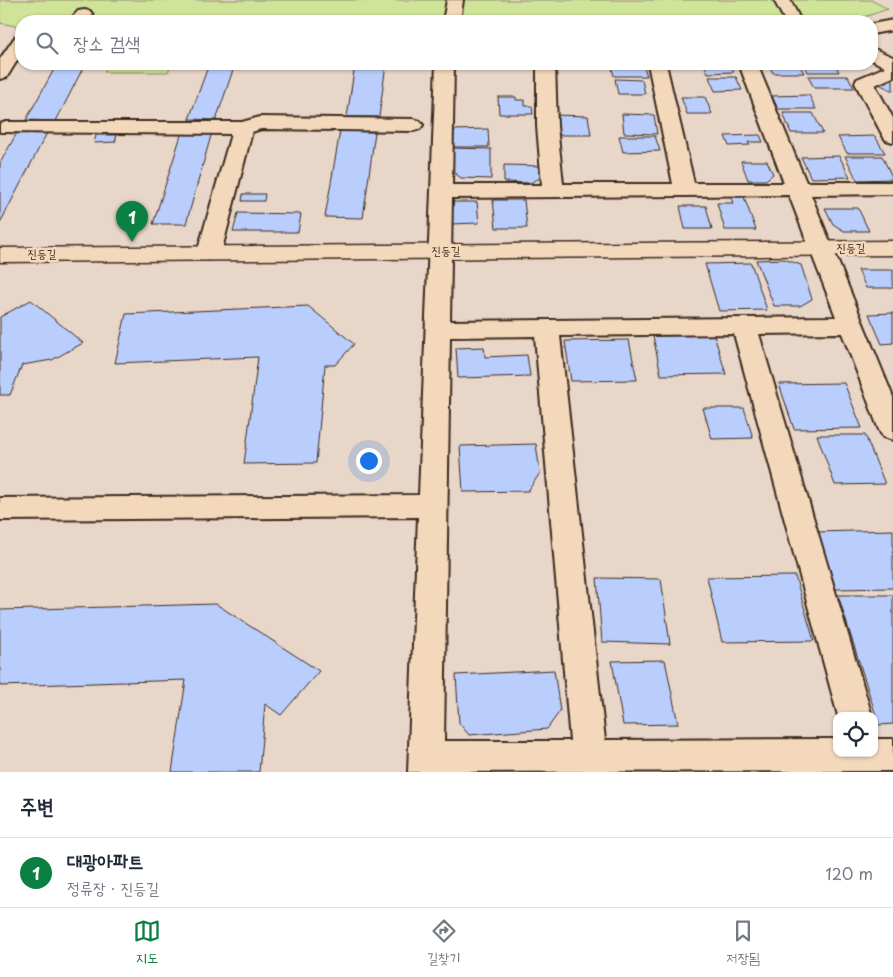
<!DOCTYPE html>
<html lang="ko">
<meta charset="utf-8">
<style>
:root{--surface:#fff;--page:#f6f6f7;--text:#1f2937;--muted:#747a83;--line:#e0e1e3;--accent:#0b8043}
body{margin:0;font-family:"Playpen Sans","Poor Story",sans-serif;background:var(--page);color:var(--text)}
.controls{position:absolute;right:15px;bottom:15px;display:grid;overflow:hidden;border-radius:10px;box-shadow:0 1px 4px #0004}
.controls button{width:45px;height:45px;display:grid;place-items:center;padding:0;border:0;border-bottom:1px solid var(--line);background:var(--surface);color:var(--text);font:25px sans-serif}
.you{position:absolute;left:368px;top:460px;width:18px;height:18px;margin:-12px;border:4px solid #fff;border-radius:50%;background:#1a73e8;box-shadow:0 0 0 8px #1a73e833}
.badge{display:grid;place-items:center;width:32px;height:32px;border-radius:50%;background:var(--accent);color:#fff;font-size:16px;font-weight:700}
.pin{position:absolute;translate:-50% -41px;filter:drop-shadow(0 1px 2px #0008)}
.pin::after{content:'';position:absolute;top:26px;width:18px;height:15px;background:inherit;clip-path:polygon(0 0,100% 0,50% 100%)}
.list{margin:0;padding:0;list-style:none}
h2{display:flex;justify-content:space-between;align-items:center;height:65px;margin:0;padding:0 20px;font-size:21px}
h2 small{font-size:16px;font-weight:400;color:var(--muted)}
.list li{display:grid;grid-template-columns:32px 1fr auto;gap:15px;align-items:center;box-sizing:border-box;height:70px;padding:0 20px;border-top:1px solid var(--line)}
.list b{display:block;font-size:19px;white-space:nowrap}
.list p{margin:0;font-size:16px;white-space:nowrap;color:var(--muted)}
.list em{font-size:16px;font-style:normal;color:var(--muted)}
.icon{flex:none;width:28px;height:28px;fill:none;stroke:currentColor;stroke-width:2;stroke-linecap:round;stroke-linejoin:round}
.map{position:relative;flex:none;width:893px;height:772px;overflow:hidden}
.search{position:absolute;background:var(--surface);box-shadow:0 1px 4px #0004;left:15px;right:15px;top:15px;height:55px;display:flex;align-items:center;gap:12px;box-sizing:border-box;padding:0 18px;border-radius:20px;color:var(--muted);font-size:19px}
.sheet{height:135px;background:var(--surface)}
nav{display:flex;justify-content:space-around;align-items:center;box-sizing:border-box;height:70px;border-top:1px solid var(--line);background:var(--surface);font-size:14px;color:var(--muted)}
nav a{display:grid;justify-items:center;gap:2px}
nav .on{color:var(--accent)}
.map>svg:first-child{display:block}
</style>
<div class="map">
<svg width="893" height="772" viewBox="0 0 893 772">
<rect width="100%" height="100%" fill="#e8d6c8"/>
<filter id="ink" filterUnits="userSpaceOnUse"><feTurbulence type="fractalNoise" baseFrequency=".02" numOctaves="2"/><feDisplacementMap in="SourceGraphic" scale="10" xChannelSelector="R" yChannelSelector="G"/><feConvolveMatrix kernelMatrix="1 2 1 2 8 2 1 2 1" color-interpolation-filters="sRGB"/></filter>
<g filter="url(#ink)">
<!-- green -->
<g fill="#cfe498" stroke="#85875b">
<path d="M0,0h871l17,9 -36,12h-831v6l-21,-4z"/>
<path d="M108,64h63l-3,8h-64z"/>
</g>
<!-- building -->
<g fill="#bacefe" stroke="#3b2a1e">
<path d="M57,64h28l-29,57 -30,-1z"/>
<path d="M209,64h26l-19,56 -27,-1z"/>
<path d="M355,64h31l-7,53h-32z"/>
<rect x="459" y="64" width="68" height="2"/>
<path d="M611,64h32l4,12h-33z"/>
<path d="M704,64h26l4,8 -26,1z"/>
<path d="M768,64h31l5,9h-31z"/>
<path d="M804,64h31l4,8h-31z"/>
<path d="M808,76h40l6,12h-40z"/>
<path d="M893,76v15l-16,-8z"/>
<path d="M709,77h27l6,13 -27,1z"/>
<path d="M615,79l27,1 3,14h-27z"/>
<path d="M809,95l7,14h-38l-6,-13z"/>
<path d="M498,97h18v3h9v6h7l1,8h-34z"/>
<path d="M681,97h24l7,17h-25z"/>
<path d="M783,113h30l10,20h-32z"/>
<path d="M622,114l32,1 3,19 -33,-1z"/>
<path d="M553,115l35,1 3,19h-36z"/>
<path d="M488,129l1,18h-37v-17z"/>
<path d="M18,131h30l-48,92v-60z"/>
<path d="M340,131l35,1 -12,86 -38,-1z"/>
<path d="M182,132h30l-26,92h-33z"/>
<path d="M96,135h21l-2,7 -21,1z"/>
<path d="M760,135l3,7h-15l2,3 -21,1 -4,-10z"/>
<path d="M619,136h36l5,15 -37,1z"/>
<path d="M875,136l10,17h-38l-9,-16z"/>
<path d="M452,148l39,1v30l-30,-1 -9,-7z"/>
<path d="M839,156l11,21 -39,1 -10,-21z"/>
<path d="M845,156h37l11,23 -36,1z"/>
<path d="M741,161h26l6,13 -7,6h-18z"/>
<path d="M504,165l38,1v11l-12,6 -26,-1z"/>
<path d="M243,194h22l-1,7h-22z"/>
<path d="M731,197h13l12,33h-31l-8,-27h16z"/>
<path d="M493,200h31l3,28h-31z"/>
<path d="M449,202h28l2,21 -29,1z"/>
<path d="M680,206h26l6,23h-27z"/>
<path d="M825,208h33l11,23h-25l-11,-7z"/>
<path d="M238,213l63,1 -3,18h-65z"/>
<path d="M784,259l17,6 11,34 -12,7h-26l-18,-46z"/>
<path d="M751,263l16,47 -48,1 -14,-47z"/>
<path d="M858,270h35v18h-27z"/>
<path d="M31,300l52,43 -31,17 -30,5 -12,30h-10v-78z"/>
<path d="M308,306l46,38 -19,21h-10l-9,98 -72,1 14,-107 -143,6 11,-49z"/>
<path d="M893,313v30l-11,1 -13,-30z"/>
<path d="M714,335l12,39 -65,1 -8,-39z"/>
<path d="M629,340l8,40 -66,1 -6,-40z"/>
<path d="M484,347l1,10 42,-2 3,21 -72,2 -2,-30z"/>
<path d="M844,383l18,45 -68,1 -15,-45z"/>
<path d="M703,408h41l9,30 -41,1z"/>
<path d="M817,435h48l20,49 -50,1z"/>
<path d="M536,444l4,29 -12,18 -65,1 -3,-46z"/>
<path d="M893,530v58l-57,1 -19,-57z"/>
<path d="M795,576l19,65 -92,1 -15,-65z"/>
<path d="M597,578l64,1 9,65 -68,-2z"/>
<path d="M838,595h55v129l-14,1z"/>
<path d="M216,604l103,67 -38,44 -16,-11 -6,68h-87l14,-92 -186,6v-76z"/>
<path d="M665,660l13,64 -55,1 -11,-64z"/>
<path d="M554,670l6,41 -13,18 -78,6 -10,-12 -3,-48z"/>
</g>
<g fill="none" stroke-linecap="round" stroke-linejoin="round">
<defs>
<g id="minor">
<path d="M447,0h16l-3,21h-17z"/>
<path d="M774,0h16l11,21h-16z"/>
<path d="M84,10l6,1 3,4 -6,6h-18l9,-10z"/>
<path d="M893,20v10l-21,4v-10z"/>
<path d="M21,36v18l-14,23 -7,2v-20l15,-22z"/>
<path d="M872,48l21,9v20l-18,8 18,33v24l-7,-2 -3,-4 -28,-53 2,-4 28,-12 -13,-7z"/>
<path d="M436,64h18l-2,121h90l-5,-59v-62h18l2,62 6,58h110l-25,-120h18l28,119h90l-45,-119h18l49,118h87v12l-82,1 82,202v43l-10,-3 -4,-7 -37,-97 -83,1 113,382h-34l-104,-382 -174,2 45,404 232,-1v14h37v-14h19v32l-485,1 10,-255 -418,3v-22l419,-3zM789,195l47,122 -386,4 2,-123zM535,336l35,405h-126l6,-404z"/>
<path d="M260,117l153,2 7,2 3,4 -3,4 -7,2 -152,-2 -9,3 -31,121 -4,5 -8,2 -8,-2 -4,-5 34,-119 -231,-2v-8l6,-2h236z"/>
</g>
<path id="tertiary" d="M893,241v14l-893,7v-14z"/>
</defs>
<!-- minor casing -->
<use href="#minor" stroke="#3b2a1e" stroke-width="4"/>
<!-- tertiary casing -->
<use href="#tertiary" stroke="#3b2a1e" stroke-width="3"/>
<!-- minor -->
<use href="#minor" fill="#f4d8bb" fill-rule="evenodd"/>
<!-- tertiary -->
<use href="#tertiary" fill="#f4d8bb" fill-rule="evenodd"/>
</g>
</g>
<g text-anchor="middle" stroke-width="5" stroke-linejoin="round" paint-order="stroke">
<!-- street labels -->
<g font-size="12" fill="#3b2a1e" stroke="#f4d8bb">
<text x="851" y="252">진등길</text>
<text x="446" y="255">진등길</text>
<text x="42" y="258">진등길</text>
</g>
</g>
</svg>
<div class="controls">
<button><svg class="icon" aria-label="locate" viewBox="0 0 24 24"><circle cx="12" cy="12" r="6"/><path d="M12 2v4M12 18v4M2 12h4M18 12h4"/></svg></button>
</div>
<div class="you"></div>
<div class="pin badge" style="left:132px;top:242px">1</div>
<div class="search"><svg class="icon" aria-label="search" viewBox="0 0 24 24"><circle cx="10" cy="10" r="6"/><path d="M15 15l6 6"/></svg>장소 검색</div>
</div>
<section class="sheet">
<h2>주변<small></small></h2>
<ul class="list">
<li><span class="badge">1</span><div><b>대광아파트</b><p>정류장 · 진등길</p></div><em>120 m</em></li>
</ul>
</section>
<nav>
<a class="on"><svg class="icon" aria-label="map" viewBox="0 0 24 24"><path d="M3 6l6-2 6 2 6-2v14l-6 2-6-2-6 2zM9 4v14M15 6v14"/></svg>지도</a>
<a><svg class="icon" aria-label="directions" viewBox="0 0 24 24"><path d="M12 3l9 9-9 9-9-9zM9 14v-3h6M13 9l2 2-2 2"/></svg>길찾기</a>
<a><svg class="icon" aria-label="saved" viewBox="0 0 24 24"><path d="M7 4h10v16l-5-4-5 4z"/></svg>저장됨</a>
</nav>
